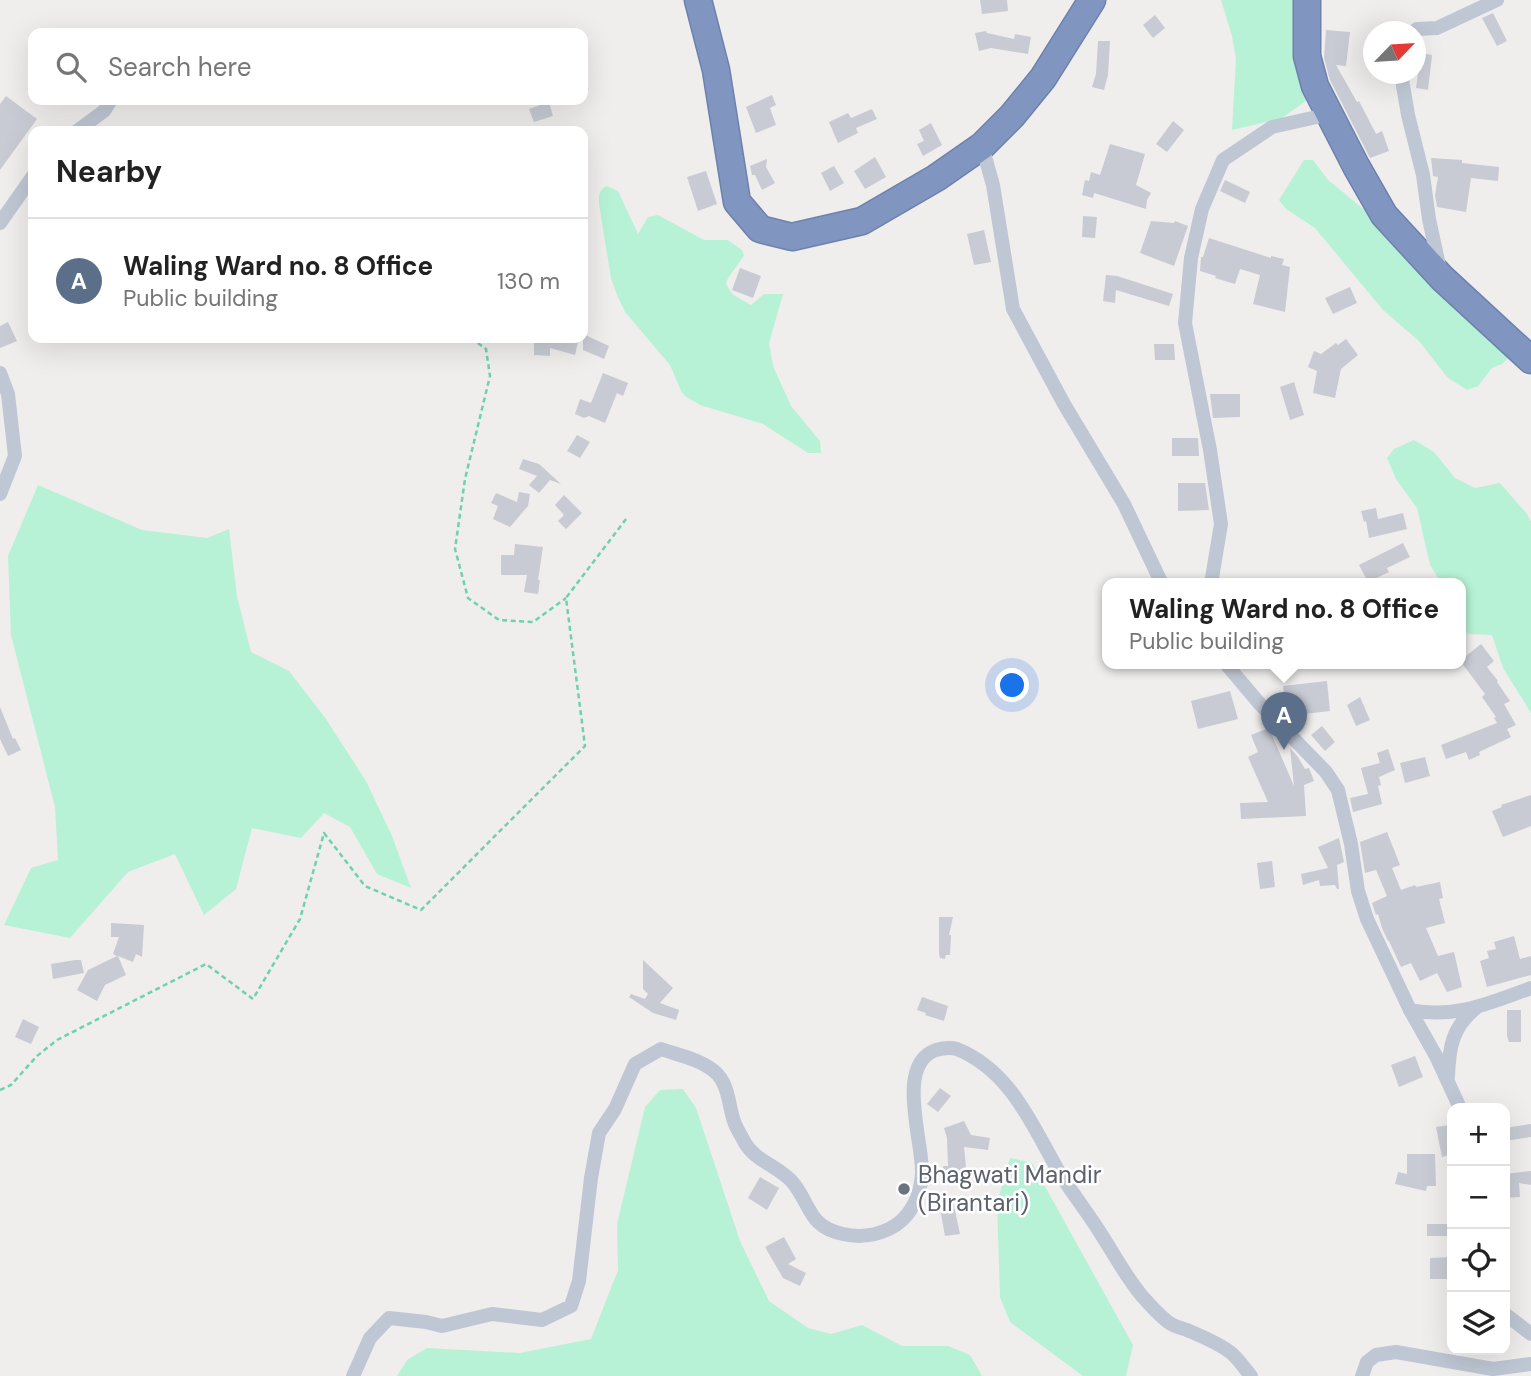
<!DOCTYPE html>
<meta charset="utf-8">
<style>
:root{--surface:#fff;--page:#f2f2f2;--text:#222;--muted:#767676;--line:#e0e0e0;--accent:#0f766e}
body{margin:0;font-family:"DM Sans",sans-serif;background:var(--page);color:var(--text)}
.controls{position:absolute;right:21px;bottom:21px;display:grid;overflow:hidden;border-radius:14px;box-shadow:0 7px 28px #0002}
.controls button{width:63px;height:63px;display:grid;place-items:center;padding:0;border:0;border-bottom:2px solid var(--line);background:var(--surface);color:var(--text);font:35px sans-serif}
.compass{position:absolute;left:1363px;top:21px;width:63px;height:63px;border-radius:50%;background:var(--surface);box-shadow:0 7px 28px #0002;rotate:65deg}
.you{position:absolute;left:1013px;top:686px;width:24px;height:24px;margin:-18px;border:5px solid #fff;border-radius:50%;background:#1a73e8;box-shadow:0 0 0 10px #1a73e833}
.badge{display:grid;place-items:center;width:46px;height:46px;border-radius:50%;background:var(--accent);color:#fff;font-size:23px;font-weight:700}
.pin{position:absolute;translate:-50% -58px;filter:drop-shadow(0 2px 4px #0008)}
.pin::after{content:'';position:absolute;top:37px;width:24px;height:21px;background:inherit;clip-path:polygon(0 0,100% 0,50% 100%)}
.popup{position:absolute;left:1102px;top:578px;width:364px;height:91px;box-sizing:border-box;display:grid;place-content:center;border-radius:14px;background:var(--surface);filter:drop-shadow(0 2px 5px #0005);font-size:23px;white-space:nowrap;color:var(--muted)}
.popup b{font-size:26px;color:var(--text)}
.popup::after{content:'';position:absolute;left:50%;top:100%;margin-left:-14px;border:14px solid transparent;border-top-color:var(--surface)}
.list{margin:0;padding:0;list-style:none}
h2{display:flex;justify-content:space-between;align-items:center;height:91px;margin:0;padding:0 28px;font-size:30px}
h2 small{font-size:23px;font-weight:400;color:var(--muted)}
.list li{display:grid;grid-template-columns:46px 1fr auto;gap:21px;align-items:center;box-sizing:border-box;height:126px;padding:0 28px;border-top:2px solid var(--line)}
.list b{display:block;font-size:26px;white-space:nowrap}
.list p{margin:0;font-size:23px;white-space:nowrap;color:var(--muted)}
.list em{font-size:23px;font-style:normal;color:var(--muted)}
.icon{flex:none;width:38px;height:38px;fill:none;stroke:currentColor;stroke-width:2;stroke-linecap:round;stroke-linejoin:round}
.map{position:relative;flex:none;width:1531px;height:1376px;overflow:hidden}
.search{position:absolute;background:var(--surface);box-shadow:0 7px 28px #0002;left:28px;top:28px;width:560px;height:77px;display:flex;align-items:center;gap:18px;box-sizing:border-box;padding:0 24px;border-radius:14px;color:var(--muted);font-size:26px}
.panel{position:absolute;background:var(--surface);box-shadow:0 7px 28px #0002;left:28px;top:126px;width:560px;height:217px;border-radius:14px}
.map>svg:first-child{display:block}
</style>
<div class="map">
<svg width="1531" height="1376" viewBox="0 0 1531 1376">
<rect width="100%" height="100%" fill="#f0eded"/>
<!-- green -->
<g fill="#b7f2d6">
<path d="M1221,0h76l13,98 -28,20 -50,12 4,-71 -4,-23z"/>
<path d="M1304,160h9l15,20 44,36 43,54 95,86 -8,8 -10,4 -14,18 -11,4 -20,-13 -28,-36 -36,-31 -68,-82 -29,-19 -7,-9z"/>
<path d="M607,186l11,5 20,43 10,-17 10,-2 46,25h24l14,10 2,6 -16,22 -2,6 6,10 19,11 13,-11h19l-14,49 4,23 18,40 29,35 1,12h-13l-45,-29 -63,-19 -15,-9 -4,-5 -11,-26 -45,-53 -8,-17 -6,-17 -12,-74c0,-8 -1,-14 8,-18z"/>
<path d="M1414,440l20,12 21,26 20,10 25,-5 27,31 4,8v191l-28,-45 -11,-33 -24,-1 -7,-8v-42h-19l-12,-19 -13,-57 -21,-29 -9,-21 7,-9z"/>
<path d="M38,485l104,45 65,8 22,-9 8,67 14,56 38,19 37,48 40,62 26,55 19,52 -34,-14 -27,-47 -26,-14 -23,25 -49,-10 -16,61 -32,26 -29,-61 -47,18 -58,66 -66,-13 27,-57 27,-8 -3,-53 -44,-172 -3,-79z"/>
<path d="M683,1089l13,19 44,133 29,60 39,27 23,6 31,-9 40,21h46l22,9 12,21h-585l10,-16 20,-12 93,5 71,-14 27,-69 -1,-46 28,-117 15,-17z"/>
<path d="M1010,1158l22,5 101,182 -7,31h-43l-73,-54 -10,-25 -3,-94z"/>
</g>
<!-- building -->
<g fill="#c8cbd3">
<path d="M980,0h27l1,11 -26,3z"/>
<path d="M1493,13l14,28 -10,5 -15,-28z"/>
<path d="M1155,15l10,13 -12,10 -10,-13z"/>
<path d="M1326,30l24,2 -4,34 -10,-1 21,37 2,-1 17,33 6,-3 7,20 -19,7 -40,-78 -6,-22z"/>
<path d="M986,31l1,2 27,6 1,-5 16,3 -3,17 -37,-6 -12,3 -4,-18z"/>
<path d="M1098,41h12l-2,34 -4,15 -12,-3 4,-13z"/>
<path d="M1421,53l11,2 -4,35 -12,-2z"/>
<path d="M772,95l4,10 -6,3 6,17 -20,8 -10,-26z"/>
<path d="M6,96l31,23 -37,51v-66z"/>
<path d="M549,102l4,14 -19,6 -5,-13z"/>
<path d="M872,109l5,10 -21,9 2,5 -20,10 -9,-21 19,-9 3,5z"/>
<path d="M1173,121l11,9 -17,22 -11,-8z"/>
<path d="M931,123l11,22 -19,11 -6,-12 7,-3 -5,-11z"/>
<path d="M1110,144l35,10 -9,31 15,8 -4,7 -1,9 -52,-16 -1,5 -11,-3 3,-15 4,1 2,-9 9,3z"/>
<path d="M875,157l11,20 -21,12 -11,-18z"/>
<path d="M1431,158l31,2v3l37,4 -1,14 -27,-3 -5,34 -29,-5 -2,-12 3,-18 -5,-1z"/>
<path d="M767,159l-1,8 9,16 -13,7 -7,-15h-3l-2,-9z"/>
<path d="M834,166l10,17 -14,8 -9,-18z"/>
<path d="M706,171l11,33 -19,7 -11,-34z"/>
<path d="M1225,180l25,12 -5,11 -25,-12z"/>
<path d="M1083,216l14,1 -2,21 -13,-1z"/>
<path d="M1151,221l23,2 1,-2 13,5 -14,40 -34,-13z"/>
<path d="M984,230l7,32 -17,3 -7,-31z"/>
<path d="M1209,238l62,20v-2l13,3 -2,6 8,2 -5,45 -32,-8 7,-29 -20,-6 -5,15 -20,-6 1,-2 -16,-5 1,-14h2z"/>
<path d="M740,268l21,8 -8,22 -21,-8z"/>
<path d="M1106,275l11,1 56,18 -4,12 -53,-16 -1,13 -12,-2z"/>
<path d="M1350,287l7,16 -24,11 -8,-16z"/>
<path d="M8,322l9,19 -17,7v-22z"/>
<path d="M583,334l26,12 -5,13 -21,-9z"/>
<path d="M527,338h34l17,4 -3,13 -25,-7v8l-16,-1v-12l-7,-2z"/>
<path d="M1346,339l12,16 -17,14 -6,29 -22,-5 4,-22 -9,-4 6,-16 7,3 15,-11 2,2z"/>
<path d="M1154,344h20l1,16h-20z"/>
<path d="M603,373l25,10 -5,13 -6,-3 -12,30 -16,-7 -5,2 -9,-4 5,-15 11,4z"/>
<path d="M1294,382l10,33 -14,5 -10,-33z"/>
<path d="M1210,394h30v23l-27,1z"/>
<path d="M577,435l13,7 -10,16 -13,-7z"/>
<path d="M1172,438h26l1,18h-27z"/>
<path d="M523,459l16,5 22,20 -11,-4 -11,13 -10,-8 8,-9 -18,-7z"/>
<path d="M1178,483h27l4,27 -31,1z"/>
<path d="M519,492l11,2 -2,12 -18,21 -17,-8 5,-13 -7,-3 5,-10 21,9z"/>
<path d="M564,495l18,18 -16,16 -8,-8 6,-6 -9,-10z"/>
<path d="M1376,508l2,11 25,-6 4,16 -38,9 -3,-17 -2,1 -3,-11z"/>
<path d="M1403,543l7,14 -23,11 2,4 -21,10 -9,-17z"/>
<path d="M515,544l28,3 -5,33h2l-2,14 -14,-2 3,-17h-26v-20h13z"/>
<path d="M1481,644l13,17 -7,6 11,14 -1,1 13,19 -6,3 12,21 -9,4 4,8 -32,15 1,3 -11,5 -3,-8 -20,7 -5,-14 56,-22 -3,-5 2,-1 -14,-20 3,-3 -24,-32v-2z"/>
<path d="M1327,681l3,30 -35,4 -10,-12 -2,-17z"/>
<path d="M1230,691l8,28 -40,10 -7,-28z"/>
<path d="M1360,697l10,23 -14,6 -9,-21z"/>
<path d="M0,707l13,32 2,-1 6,12 -13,6 -8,-17z"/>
<path d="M1322,726l13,16 -10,9 -14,-16z"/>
<path d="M1269,728l25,58 -4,-38 8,9 7,12 4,-1 5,13 -10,4 2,31 -65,3 -1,-16 28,-1 -20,-45 10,-5 -7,-17z"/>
<path d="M1388,749l7,21 -16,7 2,8 -3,1 4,18 -29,8 -3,-14 18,-4 -7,-26 19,-5 -3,-10z"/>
<path d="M1425,757l5,19 -25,7 -5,-20z"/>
<path d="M1531,795v31l-28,11 -11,-26 10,-4 -1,-2z"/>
<path d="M1387,832l13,33 -8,3 9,22 14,-5 1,2 24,-5 3,16 -4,1 6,24 -19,5 12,28 16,-4 8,35 -15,5 -10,-19 -17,8 -9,-18 -10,4 -12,-26h-1l-6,-13 -4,-14 -2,1 -4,-12 15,-7 -11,-26 -11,3 -5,-31z"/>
<path d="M1339,838l5,24 -7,3 2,24h-2l-2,-4 -15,1 -1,-6 -16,5 -2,-11 27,-6 -10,-21z"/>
<path d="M1272,861l3,26 -15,2 -3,-26z"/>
<path d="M939,917h14l-4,18h2l-1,20h-4l-1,4 -5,-1 -1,-4z"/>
<path d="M111,923l33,2 -2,32 -6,-3 -3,8 -15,-6 8,19 -21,10 -8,16 -20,-11 11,-20 29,-14 -4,-2 6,-17h-8z"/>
<path d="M1514,936l6,23 11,-3v19l-44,12 -7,-26 9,-3 -2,-7 9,-2 -2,-7z"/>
<path d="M75,960h6l3,13 -31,6 -2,-15z"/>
<path d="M643,960l30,28 -13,15 19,7 -3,10 -23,-7 -24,-16 2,-3 14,5 3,-5 -5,-5z"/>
<path d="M922,997l26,9 -4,15 -19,-6 1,-2 -9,-3z"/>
<path d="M1507,1010h14v32h-12l-2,-6z"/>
<path d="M23,1019l16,8 -8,17 -16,-7z"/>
<path d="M1415,1056l8,21 -24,10 -8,-22z"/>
<path d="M940,1088l11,8 -13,16 -11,-8z"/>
<path d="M964,1121l7,14 19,3 -2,12 -24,-3 3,30 -23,2 -1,-13h5l-1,-28 -3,-10z"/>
<path d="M1531,1124v13l-26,4v-13z"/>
<path d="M1450,1125l2,12v17l-10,3 -6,-30z"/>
<path d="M1407,1154h28l1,32h-9l-1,5 -31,-7 3,-12 9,2z"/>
<path d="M1531,1171v14l-12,-2 1,14 -15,1v-24z"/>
<path d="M760,1177l19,11 -12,22 -19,-12z"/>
<path d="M953,1201l7,33 -15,2 -6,-33z"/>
<rect x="1427" y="1224" width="25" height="12"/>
<path d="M784,1237l12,22 -8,5 18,9 -6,13 -17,-8 -18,-31z"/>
<path d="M1452,1257v22h-22v-21z"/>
</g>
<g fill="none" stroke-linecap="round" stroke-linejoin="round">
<defs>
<g id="highway">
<path d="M698,0l18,70 21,132 23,27 32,8 70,-16 74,-43 46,-32 30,-30 31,-38 49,-78"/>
<path d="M1307,0v56l8,30 41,80 28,49 58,63 89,82"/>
</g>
</defs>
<!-- highway casing -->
<use href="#highway" stroke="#6c81ac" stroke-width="29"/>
<!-- path -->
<g stroke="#6cd2af" stroke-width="2.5" stroke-dasharray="5 3.5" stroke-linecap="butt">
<path d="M471,338l15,11 4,27 -25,103 -10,70 13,49 31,22 34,2 33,-24"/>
<path d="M0,1090l11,-5 26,-29 20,-16 149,-76 47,35 47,-80 24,-86 41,53 56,24 164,-164 -19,-148 60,-79"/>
</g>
<!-- street -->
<g stroke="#bfc7d4" stroke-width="14">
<path d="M1414,32l3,-3 20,-1 60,-28"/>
<path d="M1401,74l7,41 15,60 6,44 11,51"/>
<path d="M77,131l27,-20 7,-11"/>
<path d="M982,146l11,39 20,124 51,95 60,100 38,80"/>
<path d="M0,223l33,-47"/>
<path d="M0,373l8,21 7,62 -15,38"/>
<path d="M1211,584l10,-60 -11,-74 -25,-127 6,-65 11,-49 21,-49 49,-33 58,-13"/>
<path d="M1226,664l33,39 67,69 12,18 13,54 7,47 9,28 43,91 26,46 24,52"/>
<path d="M1410,1010c45,9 80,-7 121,-22"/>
<path d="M1448,1077c1,-29 4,-50 28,-69"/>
<path d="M1505,1314l26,20"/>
<path d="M353,1376l17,-38 19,-20 37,4 16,4 50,-12 50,6 29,-14 8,-25 12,-103 8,-45 16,-24 20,-45 26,-15c17,6 38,10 53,22 16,13 14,36 21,53 3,7 7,13 10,19 11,19 36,24 49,41 17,22 15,43 49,50 17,4 31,2 46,-5 21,-10 32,-33 33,-56 1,-32 -27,-109 14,-123 7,-2 14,-3 21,-1 54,22 75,76 102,123 13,21 29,41 42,62 13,20 25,43 41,62 7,8 17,19 26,26 5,4 13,6 19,8 14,6 31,13 43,22 8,6 14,16 21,24"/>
<path d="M1362,1376l5,-14 9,-7 20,-3 97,17 38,-5"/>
</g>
<!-- highway -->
<use href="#highway" stroke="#8096c0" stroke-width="26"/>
</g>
<!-- markers -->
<circle fill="#6b7280" stroke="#fff" stroke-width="2.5" cx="904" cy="1189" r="7"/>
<g text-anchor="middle" stroke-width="5" stroke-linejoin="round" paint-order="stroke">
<!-- worship labels -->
<g font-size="24" fill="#5b616d" stroke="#fff" text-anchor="start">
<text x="918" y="1183">Bhagwati Mandir<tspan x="918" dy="28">(Birantari)</tspan></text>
</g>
</g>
</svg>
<div class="controls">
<button>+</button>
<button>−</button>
<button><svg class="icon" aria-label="locate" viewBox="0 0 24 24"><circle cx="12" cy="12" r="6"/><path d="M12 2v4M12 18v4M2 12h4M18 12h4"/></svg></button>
<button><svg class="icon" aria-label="layers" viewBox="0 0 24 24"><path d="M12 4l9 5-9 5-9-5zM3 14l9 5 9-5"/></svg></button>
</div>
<svg class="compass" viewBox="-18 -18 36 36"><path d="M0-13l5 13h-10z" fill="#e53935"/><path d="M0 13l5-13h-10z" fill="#767676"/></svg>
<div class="you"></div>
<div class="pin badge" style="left:1284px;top:750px;background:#5c6f8a">A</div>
<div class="popup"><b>Waling Ward no. 8 Office</b>Public building</div>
<div class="search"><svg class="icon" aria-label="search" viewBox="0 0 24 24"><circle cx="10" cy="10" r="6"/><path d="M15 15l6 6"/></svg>Search here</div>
<section class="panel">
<h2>Nearby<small></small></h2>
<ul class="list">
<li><span class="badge" style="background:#5c6f8a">A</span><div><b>Waling Ward no. 8 Office</b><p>Public building</p></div><em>130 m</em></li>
</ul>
</section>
</div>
